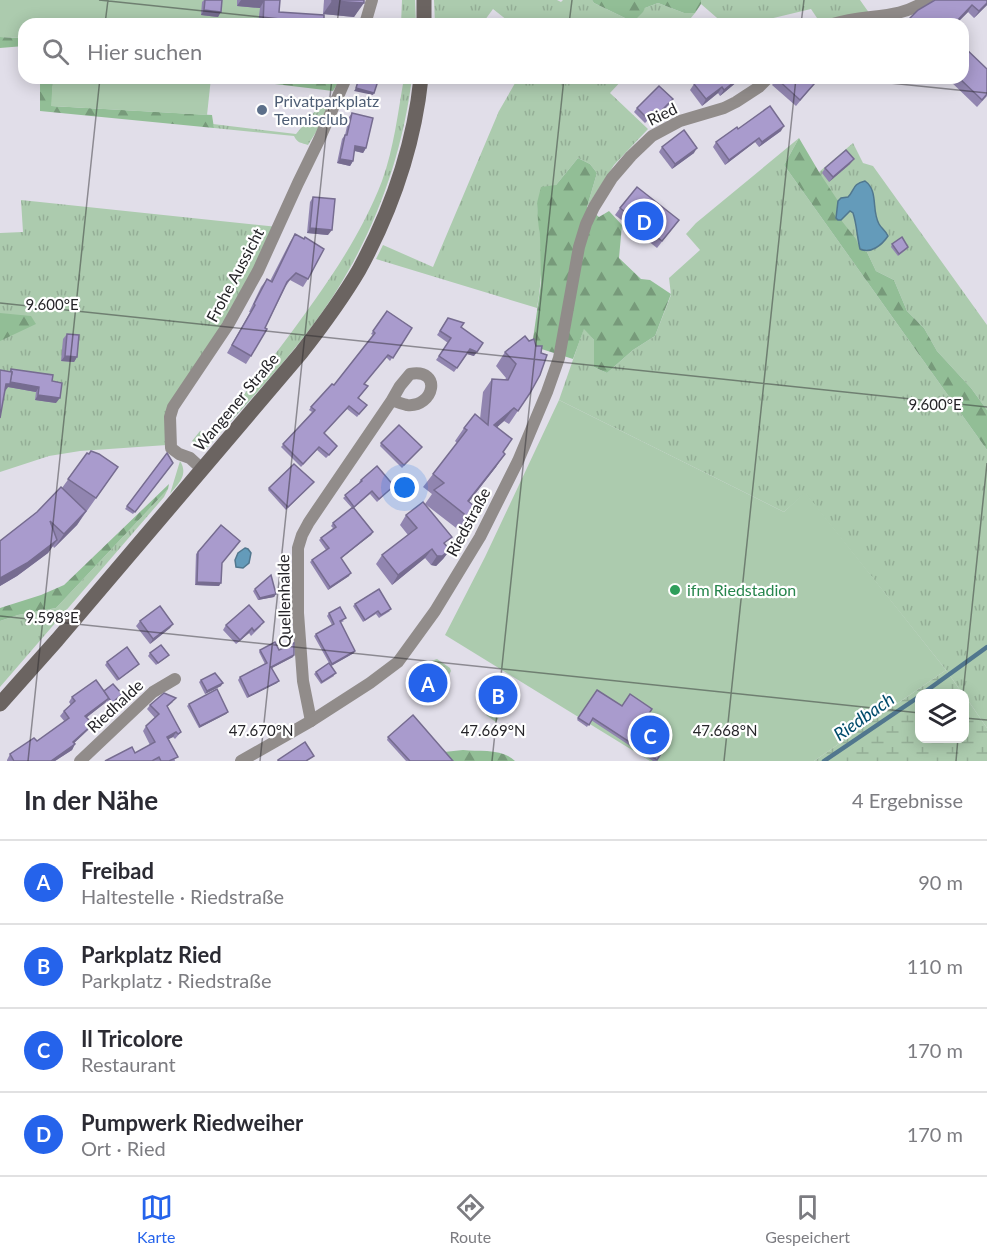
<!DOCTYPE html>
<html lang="de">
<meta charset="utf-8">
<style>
:root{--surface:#fff;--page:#f7f7f7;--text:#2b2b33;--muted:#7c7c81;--line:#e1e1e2;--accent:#2563eb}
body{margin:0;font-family:Lato,sans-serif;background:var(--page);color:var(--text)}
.controls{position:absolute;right:18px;bottom:18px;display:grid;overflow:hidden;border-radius:12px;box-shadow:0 3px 15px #0003}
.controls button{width:54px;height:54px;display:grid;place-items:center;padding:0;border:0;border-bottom:2px solid var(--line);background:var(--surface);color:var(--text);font:30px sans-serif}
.you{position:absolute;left:405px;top:488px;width:21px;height:21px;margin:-15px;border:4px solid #fff;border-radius:50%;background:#1a73e8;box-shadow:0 0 0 9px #1a73e833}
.badge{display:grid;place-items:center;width:39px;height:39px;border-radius:50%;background:var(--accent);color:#fff;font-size:20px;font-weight:700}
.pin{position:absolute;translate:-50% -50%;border:3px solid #fff;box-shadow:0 2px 6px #0006}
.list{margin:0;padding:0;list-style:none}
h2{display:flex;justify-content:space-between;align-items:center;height:78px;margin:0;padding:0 24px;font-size:26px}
h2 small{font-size:20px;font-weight:400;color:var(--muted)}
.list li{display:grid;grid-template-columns:39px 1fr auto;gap:18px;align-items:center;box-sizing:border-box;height:84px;padding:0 24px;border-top:2px solid var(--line)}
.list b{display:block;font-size:22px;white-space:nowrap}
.list p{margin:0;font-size:20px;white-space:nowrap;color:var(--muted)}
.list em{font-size:20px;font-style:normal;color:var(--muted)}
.icon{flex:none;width:33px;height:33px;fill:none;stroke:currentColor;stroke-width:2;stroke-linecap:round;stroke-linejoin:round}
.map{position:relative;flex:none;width:987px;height:761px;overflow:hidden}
.search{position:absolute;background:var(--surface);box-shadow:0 3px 15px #0003;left:18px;right:18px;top:18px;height:66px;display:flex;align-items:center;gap:15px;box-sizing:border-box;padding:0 21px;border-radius:18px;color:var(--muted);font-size:22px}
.sheet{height:414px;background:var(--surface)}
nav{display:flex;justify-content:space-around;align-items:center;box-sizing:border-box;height:84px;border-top:2px solid var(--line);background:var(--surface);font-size:16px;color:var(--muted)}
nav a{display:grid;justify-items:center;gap:3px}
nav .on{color:var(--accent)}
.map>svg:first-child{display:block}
</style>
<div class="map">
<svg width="987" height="761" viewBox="0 0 987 761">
<defs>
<pattern id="grass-tufts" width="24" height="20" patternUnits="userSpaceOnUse" patternTransform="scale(1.5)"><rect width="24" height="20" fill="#accbae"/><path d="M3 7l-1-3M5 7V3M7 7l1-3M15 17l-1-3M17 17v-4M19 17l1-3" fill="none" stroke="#94ae96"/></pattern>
<pattern id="forest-firs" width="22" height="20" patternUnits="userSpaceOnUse" patternTransform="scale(1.5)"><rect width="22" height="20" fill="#92be96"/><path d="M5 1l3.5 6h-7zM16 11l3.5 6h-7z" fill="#779a7a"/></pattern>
<pattern id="wetland-marsh" width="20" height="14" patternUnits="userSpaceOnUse" patternTransform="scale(1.5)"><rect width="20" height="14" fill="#accbae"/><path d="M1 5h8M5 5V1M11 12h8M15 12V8" fill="none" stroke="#94ae96"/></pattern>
</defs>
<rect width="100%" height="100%" fill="#e1dee9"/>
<!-- grass -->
<g fill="url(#grass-tufts)">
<path d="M402,0h13l1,24h-15z"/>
<path d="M434,0h123l4,2 2,-2h29l2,3 31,15 7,5 13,-15 13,-5 26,10h11l-9,11h-174l-19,-15 -11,15h-47z"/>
<path d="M701,0h159l12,17 -28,7h-23l-10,-15 -63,15h-24l-23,-20z"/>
<path d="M404,78h8c-9,71 -32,140 -69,202 -35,60 -89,115 -135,167l-7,1 -9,-7 8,-10 9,7c26,-31 51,-64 76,-97 37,-50 75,-102 97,-160 12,-33 16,-69 22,-103z"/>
<path d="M518,78h106l-14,15 38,36 -34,36 -27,42 10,-34 -7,-9 -12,-6 -22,27 -19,18c1,11 2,22 3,33 3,24 1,49 -3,72l-161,-49 7,-14 50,22 66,-156z"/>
<path d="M320,105l6,4 -2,10 -16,26c-6,-2 -11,-2 -14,-9l-80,-8 -1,-4 83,10z"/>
<path d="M799,138l-15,27 203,285v278l-22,-32 -1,-2 -2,-1 -16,-23 -141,-177 -21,19 -225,-112 25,-72 10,12v27l13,6 26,-23 22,-14 16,-41 -2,-17 31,-28 -14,-16 10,-11z"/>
<path d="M853,143l10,20 10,3 114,159v85l-16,-22 -34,-37 -13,-23 -17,-17 -13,-31 -18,-9 -9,-19 -7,-3 -22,-29 -19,-48z"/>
<path d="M21,200l257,27 -20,44 -85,136 -6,38 -87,6 -31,5 -49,16v-239l23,-1z"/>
<path d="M180,461c9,14 -2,23 -10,33z"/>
<path d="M168,489l-4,8 -164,190v-66l18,-6 38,-7z"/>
<path d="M437,659l13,9 1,3c-2,4 -4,10 -9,12 -7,3 -18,-5 -16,-14 0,-1 4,-7 5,-8z"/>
<path d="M495,699l11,7 -10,16 -10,-7z"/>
</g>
<!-- forest -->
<g fill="url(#forest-firs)">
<path d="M592,0h109v4l-6,9h-11l-26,-10 -13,5 -2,4 -11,11 -7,-5 -31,-15z"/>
<path d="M0,37l24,1v8l-24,2z"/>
<path d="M40,78h13l-1,28 160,9 2,13 -174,-17z"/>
<path d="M224,78h117l-8,13z"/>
<path d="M799,138l20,34 19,29 -2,17 2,2h3l15,19 4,10 7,3 9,19 18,9 13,31 17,17 13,23 34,37 16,22v40l-203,-285z"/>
<path d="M578,158l12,6 7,9 -10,34 12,10 10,-6 13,14 -3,33 22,21 9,1 21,14 -16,42 -22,14 -26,23 -13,-6v-27l-10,-11 -11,30 -41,-13 9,-63 -1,-46 -2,-16 -1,-18 4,-16 15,-2z"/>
<path d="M0,313l31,3 5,8 -36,17z"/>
<path d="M169,484l-1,5 -112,119 -38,7 -18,6v-13l41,-13 23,-10z"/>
<path d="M463,750c17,2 39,-2 52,11h-62l-9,-9z"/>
</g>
<!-- wetland -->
<path fill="url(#wetland-marsh)" d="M946,670l16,23 -42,1v44h44l1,-42 22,32v33h-173z"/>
<!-- park -->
<g fill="#accbae">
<path d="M0,0h279l-2,24h-253v14l-24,-1z"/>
<path d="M53,78h158l-4,37 -156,-9z"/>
<path d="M559,400l225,112 21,-20 141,178 -132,91h-164l-205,-126 40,-78z"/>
</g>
<!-- water -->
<g fill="#649bba" stroke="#51778e" stroke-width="1.5">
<path d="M865,181c14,10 6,29 14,43 2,4 7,7 9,12 -6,9 -17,18 -28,13 -3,-12 -3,-24 -7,-36l-3,-2 -9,9h-3l-2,-2 2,-17 3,-3 7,-1c7,-7 4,-13 17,-16z"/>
<path d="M245,548l3,1 3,4 -2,10 -6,5 -7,-1 -1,-7 3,-7z"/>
</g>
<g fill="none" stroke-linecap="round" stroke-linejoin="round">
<!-- stream -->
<g stroke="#51778e" stroke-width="4.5">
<path d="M922,694l65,-47"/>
<path d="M824,761l96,-65"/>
</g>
<!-- minor -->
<g stroke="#918c8a" stroke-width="12">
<path d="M365,24l7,-24"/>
<path d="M833,24c33,-11 64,-3 94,-24"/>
<path d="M202,469l-12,-11 -11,-4 -8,-6 -1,-31 3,-10 55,-82 30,-54 40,-88 21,-43 27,-62"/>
<path d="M311,721l-8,-40 -5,-68v-65l4,-13 7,-13 83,-122c5,2 10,4 15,5 27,3 36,-37 3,-31l-10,12 -8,14"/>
<path d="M80,761l73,-69 22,-13"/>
<path d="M241,761l70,-40 59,-38 28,-21 37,-51 45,-74 38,-76 29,-69 12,-34 20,-111 7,-23 8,-17 18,-29 19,-22 21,-20 28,-15 44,-13 12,-6 23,-15 9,-9"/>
</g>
<!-- secondary -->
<g stroke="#6b6461" stroke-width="15">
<path d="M424,0v24"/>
<path d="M0,704l57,-64 244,-287c21,-27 41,-54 58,-83 32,-59 55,-125 62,-192"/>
</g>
</g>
<!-- wall -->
<g fill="#9185b0">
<path d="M204,0h18l-4,17 -17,-2 1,-13z"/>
<path d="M237,0h43l-1,12 45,12h-66l2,-16 -23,-2z"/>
<path d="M324,0h40l-10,17 -31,-3z"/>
<path d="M987,0v5l-13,13 -6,-6 -12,12h-52z"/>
<path d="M702,78h39l-3,3 -18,15 -2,-3 -16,13 -12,-16 4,-6z"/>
<path d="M776,78h31l7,6 -18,22 -24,-21 4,-5z"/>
<path d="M870,78h11l-6,6z"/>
<path d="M947,78h16l24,18 -10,11z"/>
<path d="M670,104l-16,15 -3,-2 -6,6 -11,-11 3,-4z"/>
<path d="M352,113l14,35 -3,5 -9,-2 -1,10 -3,5 -13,-3 5,-24 3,-4 4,-18z"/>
<path d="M738,129l43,2 -22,16 -4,-5 -30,23 -12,-18 3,-5z"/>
<path d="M662,147l32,6 -22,16 -13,-17z"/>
<path d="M850,164l-21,18 -7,-9 3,-5z"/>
<path d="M313,197l15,38 -21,-2 3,-31z"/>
<path d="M620,208l59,12 -22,28 -42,-33z"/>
<path d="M295,234l13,45 -5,8 -13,-7 -4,6 -35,70 -5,8 -19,-11 23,-41h-1l12,-25 6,-8 3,2 20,-39z"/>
<path d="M892,244l16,3 -1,2 -9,7 -7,-9z"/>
<path d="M387,311l25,17 -22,33 -4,-4 -22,27 -5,14 8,7 -10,12 -10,-8 -23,24 13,13 -2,3 -9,9 -9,-8 -16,17 -20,-20 31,-35 -3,-2 2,-3 23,-22 39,-50 -2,-1z"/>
<path d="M448,318l13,9 13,29 -7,-2 -13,18 -18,-12 12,-17 -11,-8z"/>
<path d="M67,334l10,23 -3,5 -13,-1 2,-22z"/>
<path d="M525,336l5,57 -21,31 -5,-3 -7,6 6,25 -7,15 -27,35 12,10 -17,22 -39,-30 7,-10 -9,-7 34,-44 -2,-2 9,-13 16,-9 3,-27 9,-13 13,1 1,-2 -10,-12 9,-14z"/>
<path d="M11,369l41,12 4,22 -21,-3 1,-8 -28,-5 -3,4 -5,-21 9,2z"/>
<path d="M381,443l39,6 -18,19 -22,-22z"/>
<path d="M87,453l31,14 -41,58 -23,23 -1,-2 -5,7 -31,23 -17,10v-45l37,-29 25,-24z"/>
<path d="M167,453l6,10 -40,51 -8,-5z"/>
<path d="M361,480l33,6 -17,16 -7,-8 -16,14 19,24 -2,3 -30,23 8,18 -21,14 -18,-28 2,-2 14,-10 -7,-10 2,-2 12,-10 -2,-2 2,-3 19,-15 -9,-10 17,-15 -1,-1z"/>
<path d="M314,482l-28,28 -18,-20 1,-2z"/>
<path d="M406,515l40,30 4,5 -7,9 -7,7 -5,-1 -6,-7 -33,27 -16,-21 6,-9 26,-20 -8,-10z"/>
<path d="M221,525l1,39 -3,22 -24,-1 1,-31z"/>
<path d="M255,589l21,5 -2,3 -16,3 -5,-9z"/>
<path d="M355,604l35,7 -11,7 -3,-4 -13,8 -10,-16z"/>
<path d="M329,613l15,8 -4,2 14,30 -23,13 3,10 -13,8 -7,-10 2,-2 13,-9 -15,-27 2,-2 16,-9 -5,-9z"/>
<path d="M140,621l33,3 -3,4 -20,16 -14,-18z"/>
<path d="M226,625l35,1 -10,10 -2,-3 -13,11 -13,-14z"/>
<path d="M260,650h19l14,7 -21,11 5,15 -30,15 -9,-18 2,-3 25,-13 -6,-12z"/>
<path d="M150,653l17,4 -11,8 -8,-9z"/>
<path d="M107,662l32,2 -2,2 -20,15 -12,-16z"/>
<path d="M201,680l20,6 -16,8 -6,-12z"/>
<path d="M597,690l74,48 -15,23h-3l-62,-41 -4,7 -10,-7z"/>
<path d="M104,691l18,3 -12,11 -3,-4 -2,2 -18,14 2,12 -15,14 1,1 -3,6 -17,11h-48v-1l3,-6 27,-13 28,-19 -5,-6 4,-5 7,-6 -2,-3 3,-5z"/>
<path d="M173,702l-6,5 14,25 -6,7 -2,-2 -4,2 6,22h-70l30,-8 15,-8 -7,-14 3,-5 9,-8 -8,-9 3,-4z"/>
<path d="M189,704l39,8 -2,2 -27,14 -12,-22z"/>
<path d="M388,737l65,24h-47l-19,-21z"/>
</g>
<!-- shaded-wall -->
<g fill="#766c90">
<path d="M241,0h12l11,1 -4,7 -23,-2z"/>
<path d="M332,1l32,2 -10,14 -31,-3z"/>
<path d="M987,3v2l-13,13 5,-7z"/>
<path d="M972,5l-4,7 -12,12h-2z"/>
<path d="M204,10l17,2 -3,5 -17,-2z"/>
<path d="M739,78h2l-3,3 -18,15 4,-6z"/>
<path d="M722,87l-4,6 -16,13 4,-7z"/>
<path d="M356,88l18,5 -1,2 -19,-4z"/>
<path d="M784,126l-3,5 -22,16 3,-5z"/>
<path d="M759,138l-4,4 -30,23 4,-5z"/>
<path d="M355,146l11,2 -3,5 -11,-3z"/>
<path d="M697,148l-3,5 -22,16 3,-5z"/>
<path d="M340,159l13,2 -3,5 -13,-3z"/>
<path d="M854,159l-4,5 -21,18 4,-5z"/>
<path d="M310,228l22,2 -4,5 -21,-2z"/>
<path d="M470,349l7,3 -3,4 -7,-2z"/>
<path d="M65,356l12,1 -3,5 -13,-1z"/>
<path d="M9,382l30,5 -3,5 -28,-5 -3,4 1,-7z"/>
<path d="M38,395l22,3 -4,5 -21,-3z"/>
<path d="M514,408l-10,13 -19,17 9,-13z"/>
<path d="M505,454l-9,13 -37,47 9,-13z"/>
<path d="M86,511l-9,14 -23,23 10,-14z"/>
<path d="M373,532l-2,3 -32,25 2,-2z"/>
<path d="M57,540l-9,13 -31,23 -17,10v-8z"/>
<path d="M432,549l-7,9 -33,27 6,-10z"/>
<path d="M450,550l-7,9 -7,7 -5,-1 6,-9z"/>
<path d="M351,573l-2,3 -21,14 2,-3z"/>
<path d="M197,582l24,1 -2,3 -24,-1z"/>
<path d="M276,594l-2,3 -16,3 2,-2z"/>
<path d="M173,624l-3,4 -20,16 3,-5z"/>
<path d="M252,628l-3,5 -13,11z"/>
<path d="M355,651l-1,2 -23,13 1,-2z"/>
<path d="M294,655l-1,2 -23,12 1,-2z"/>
<path d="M279,681l-2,2 -30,15 2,-2z"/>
<path d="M223,683l-2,3 -16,8 2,-3z"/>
<path d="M109,698l-4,5 -23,18 3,-5z"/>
<path d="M228,712l-2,2 -27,14 1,-2z"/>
<path d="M93,724l-4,5 -19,18 3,-5z"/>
<path d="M176,732l-3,5 -9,4 3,-4z"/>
<path d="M75,744l-3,6 -17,11h-4z"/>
</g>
<!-- building -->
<g fill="#a99bcd" stroke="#766c90" stroke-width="1.5">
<path d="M205,0h17l-1,12 -17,-2z"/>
<path d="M253,0h27l-1,12 45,3v9h-61l1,-23z"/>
<path d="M332,0h32v3l-32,-2z"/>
<path d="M935,0h52v3l-8,8 -7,-6 -18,19h-50l14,-14z"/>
<path d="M963,46l24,23v25l-5,6 -23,-22h4z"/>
<path d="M359,78h20l-5,15 -18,-5z"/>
<path d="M702,78h37l-15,12 -2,-3 -16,12 -12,-15z"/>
<path d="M777,78h30l7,6 -14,16 -23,-21z"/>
<path d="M659,86l14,13 -16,16 -3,-3 -6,7 -11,-11z"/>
<path d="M770,106l14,20 -22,16 -3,-4 -30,22 -13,-18 21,-15 1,2z"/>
<path d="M352,113l21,5 -7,30 -11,-2 -2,15 -13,-2 5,-24h2z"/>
<path d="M684,130l13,18 -22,16 -13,-17z"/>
<path d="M846,150l8,9 -21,18 -8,-9z"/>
<path d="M637,187l42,33 -17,21 -42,-33z"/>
<path d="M313,197l22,2 -3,31 -22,-2z"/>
<path d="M295,234l9,5 1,-2 19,12 -16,30 -12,-6 -9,9 -22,46 2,1 -16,27 -19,-11 23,-40 -1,-1 13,-25 5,3z"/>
<path d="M902,237l6,10 -9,7 -7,-10z"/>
<path d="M387,311l25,17 -19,30 -5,-3 -24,29 4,2 -10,12 9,7 -8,9 -10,-8 -25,27 13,13 -8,9 -10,-8 -16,17 -20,-20 32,-34 -4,-3 21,-23 2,1 41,-52 -2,-2z"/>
<path d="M448,318l16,5 -3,4 22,16 -6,9 -7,-3 -13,19 -18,-12 12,-18 -11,-7z"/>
<path d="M67,334l12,1 -2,22 -12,-1z"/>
<path d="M525,336l4,5 5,-2 2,7h6l-1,7 6,2 -7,20 -10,18 -12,18 -4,-3 -20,17 18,14 -9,13 2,2 -37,47 13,11 -8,9 -39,-31 10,-7 -11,-9 34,-44 -3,-2 11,-14 13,11 4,-46 16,1 8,-16 -11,-12z"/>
<path d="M11,369l42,6 -1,6 10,2 -2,15 -22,-3 1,-8 -29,-5 2,-10h-1z"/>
<path d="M0,370l12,2 -2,12h-4l-6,34z"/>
<path d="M399,425l23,22 -18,18 -23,-22z"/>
<path d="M91,451l8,3 19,13 -22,31 -28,-19 19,-26 2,1z"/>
<path d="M167,453l6,10 -38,49 -8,-6z"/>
<path d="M294,464l20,18 -26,25 -19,-19z"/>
<path d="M377,466l17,20 -15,13 -7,-8 -18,16 -9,-12 17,-14 -1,-1z"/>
<path d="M61,487l25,24 -22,23 -14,-13 7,19 -30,23 -27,15v-37l37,-29z"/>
<path d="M423,502l29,35 -8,6 6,7 -8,6h-5l-5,-7 -34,26 -16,-20 35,-27 -11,-13z"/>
<path d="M353,507l20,25 -32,26 10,15 -21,14 -18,-27 17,-12 -8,-10 15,-11 -3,-4z"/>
<path d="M221,525l19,16 -18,22 -1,20 -24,-1 1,-30z"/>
<path d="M271,575l5,19 -16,4 -5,-9z"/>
<path d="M379,589l12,20 -10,6 -3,-4 -13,9 -10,-16z"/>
<path d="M249,605l15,17 -10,9 -2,-3 -12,12 -14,-15z"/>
<path d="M160,606l13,18 -20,15 -13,-18z"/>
<path d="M340,607l6,11 -6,3 15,30 -23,13 -16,-30 18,-10 -5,-11z"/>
<path d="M275,642l4,8 15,-7v12l-23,12 8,14 -30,15 -9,-19 27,-14 -7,-13z"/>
<path d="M161,645l8,10 -11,8 -8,-10z"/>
<path d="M127,647l12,17 -20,15 -12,-17z"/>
<path d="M329,663l7,10 -14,9 -6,-10z"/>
<path d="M215,673l8,10 -16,8 -6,-11z"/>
<path d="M96,680l13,18 -24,18 8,8 -20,18 2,2 -24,17h-37l-4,-7 24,-16 3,3 32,-23 -5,-7 11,-10 -3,-4z"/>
<path d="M113,684l9,10 -10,9 -8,-12z"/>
<path d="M217,689l11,23 -28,14 -11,-22z"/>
<path d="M597,690l25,16 8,-12 22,15 -8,12 27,17 -14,22 -64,-42 -4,7 -11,-7z"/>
<path d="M164,693l12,5 -9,8 14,26 -3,2 -2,-2 -9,5 11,20 -9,4h-8l-2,-4 -7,4h-47l27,-14 3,6 20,-11 -9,-16 13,-12 -9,-9z"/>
<path d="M413,715l40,46h-43l-22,-24z"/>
<path d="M305,742l9,14 -8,5h-28v-1z"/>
</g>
<!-- ticks -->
<path fill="none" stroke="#252428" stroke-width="1.5" stroke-opacity="0.45" d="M99,0l229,24M105,24l3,-24M337,24l3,-24M569,24l3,-24M801,24l3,-24M841,78l146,15M0,303l987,104M0,616l920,97M963,694l24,-231M964,718l23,2M28,761l72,-683M260,761l72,-683M492,761l72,-683M724,761l72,-683M956,761l2,-23"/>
<!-- markers -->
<circle fill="#5c6f8a" stroke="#fff" stroke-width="2" cx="262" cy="110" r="6"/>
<circle fill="#2e9e5b" stroke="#fff" stroke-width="2" cx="675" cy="590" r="6"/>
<g text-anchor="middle" stroke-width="4.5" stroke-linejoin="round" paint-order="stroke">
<!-- service labels -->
<g font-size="16" fill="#4e5e75" stroke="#fff" text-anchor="start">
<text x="274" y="107">Privatparkplatz<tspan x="274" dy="18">Tennisclub</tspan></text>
</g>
<!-- street labels -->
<g font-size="16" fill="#252428" stroke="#fff">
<text transform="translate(662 114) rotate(-26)" y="6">Ried</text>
<text transform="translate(235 275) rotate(-62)" y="6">Frohe Aussicht</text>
<text transform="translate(236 402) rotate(-50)" y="6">Wangener Straße</text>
<text transform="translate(468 522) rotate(-62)" y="6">Riedstraße</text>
<text transform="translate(284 601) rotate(-91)" y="6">Quellenhalde</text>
<text transform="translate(115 706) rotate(-43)" y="6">Riedhalde</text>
</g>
<!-- leisure labels -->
<g font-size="16" fill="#27864d" stroke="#fff" text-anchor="start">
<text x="687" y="596">ifm Riedstadion</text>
</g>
<!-- water labels -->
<g font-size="18" font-style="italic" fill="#004b6b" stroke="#fff">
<text transform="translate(864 717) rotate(-35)" y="6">Riedbach</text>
</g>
</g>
<g font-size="15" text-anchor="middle" fill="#252428" stroke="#fff" stroke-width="4.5" stroke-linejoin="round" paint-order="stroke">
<text x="52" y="310">9.600°E</text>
<text x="935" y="410">9.600°E</text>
<text x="52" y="623">9.598°E</text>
<text x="261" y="736">47.670°N</text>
<text x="493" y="736">47.669°N</text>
<text x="725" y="736">47.668°N</text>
</g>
</svg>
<div class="controls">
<button><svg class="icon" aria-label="layers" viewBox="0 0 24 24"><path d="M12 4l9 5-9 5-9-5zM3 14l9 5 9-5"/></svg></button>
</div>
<div class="you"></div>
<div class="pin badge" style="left:428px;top:683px">A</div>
<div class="pin badge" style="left:498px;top:695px">B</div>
<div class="pin badge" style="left:650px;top:735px">C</div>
<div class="pin badge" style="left:644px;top:221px">D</div>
<div class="search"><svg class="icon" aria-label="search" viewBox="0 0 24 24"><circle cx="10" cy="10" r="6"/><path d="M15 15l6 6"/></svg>Hier suchen</div>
</div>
<section class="sheet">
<h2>In der Nähe<small>4 Ergebnisse</small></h2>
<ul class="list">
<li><span class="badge">A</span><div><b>Freibad</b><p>Haltestelle · Riedstraße</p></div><em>90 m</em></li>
<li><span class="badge">B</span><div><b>Parkplatz Ried</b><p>Parkplatz · Riedstraße</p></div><em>110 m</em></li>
<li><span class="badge">C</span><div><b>Il Tricolore</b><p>Restaurant</p></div><em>170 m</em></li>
<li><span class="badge">D</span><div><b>Pumpwerk Riedweiher</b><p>Ort · Ried</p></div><em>170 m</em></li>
</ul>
</section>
<nav>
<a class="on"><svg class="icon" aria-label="map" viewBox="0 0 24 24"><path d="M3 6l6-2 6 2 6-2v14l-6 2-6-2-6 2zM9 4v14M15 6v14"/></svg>Karte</a>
<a><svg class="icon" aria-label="directions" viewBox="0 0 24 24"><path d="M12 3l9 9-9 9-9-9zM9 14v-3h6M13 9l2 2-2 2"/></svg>Route</a>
<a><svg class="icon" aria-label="saved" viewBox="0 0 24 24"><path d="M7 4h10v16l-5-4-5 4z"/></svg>Gespeichert</a>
</nav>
